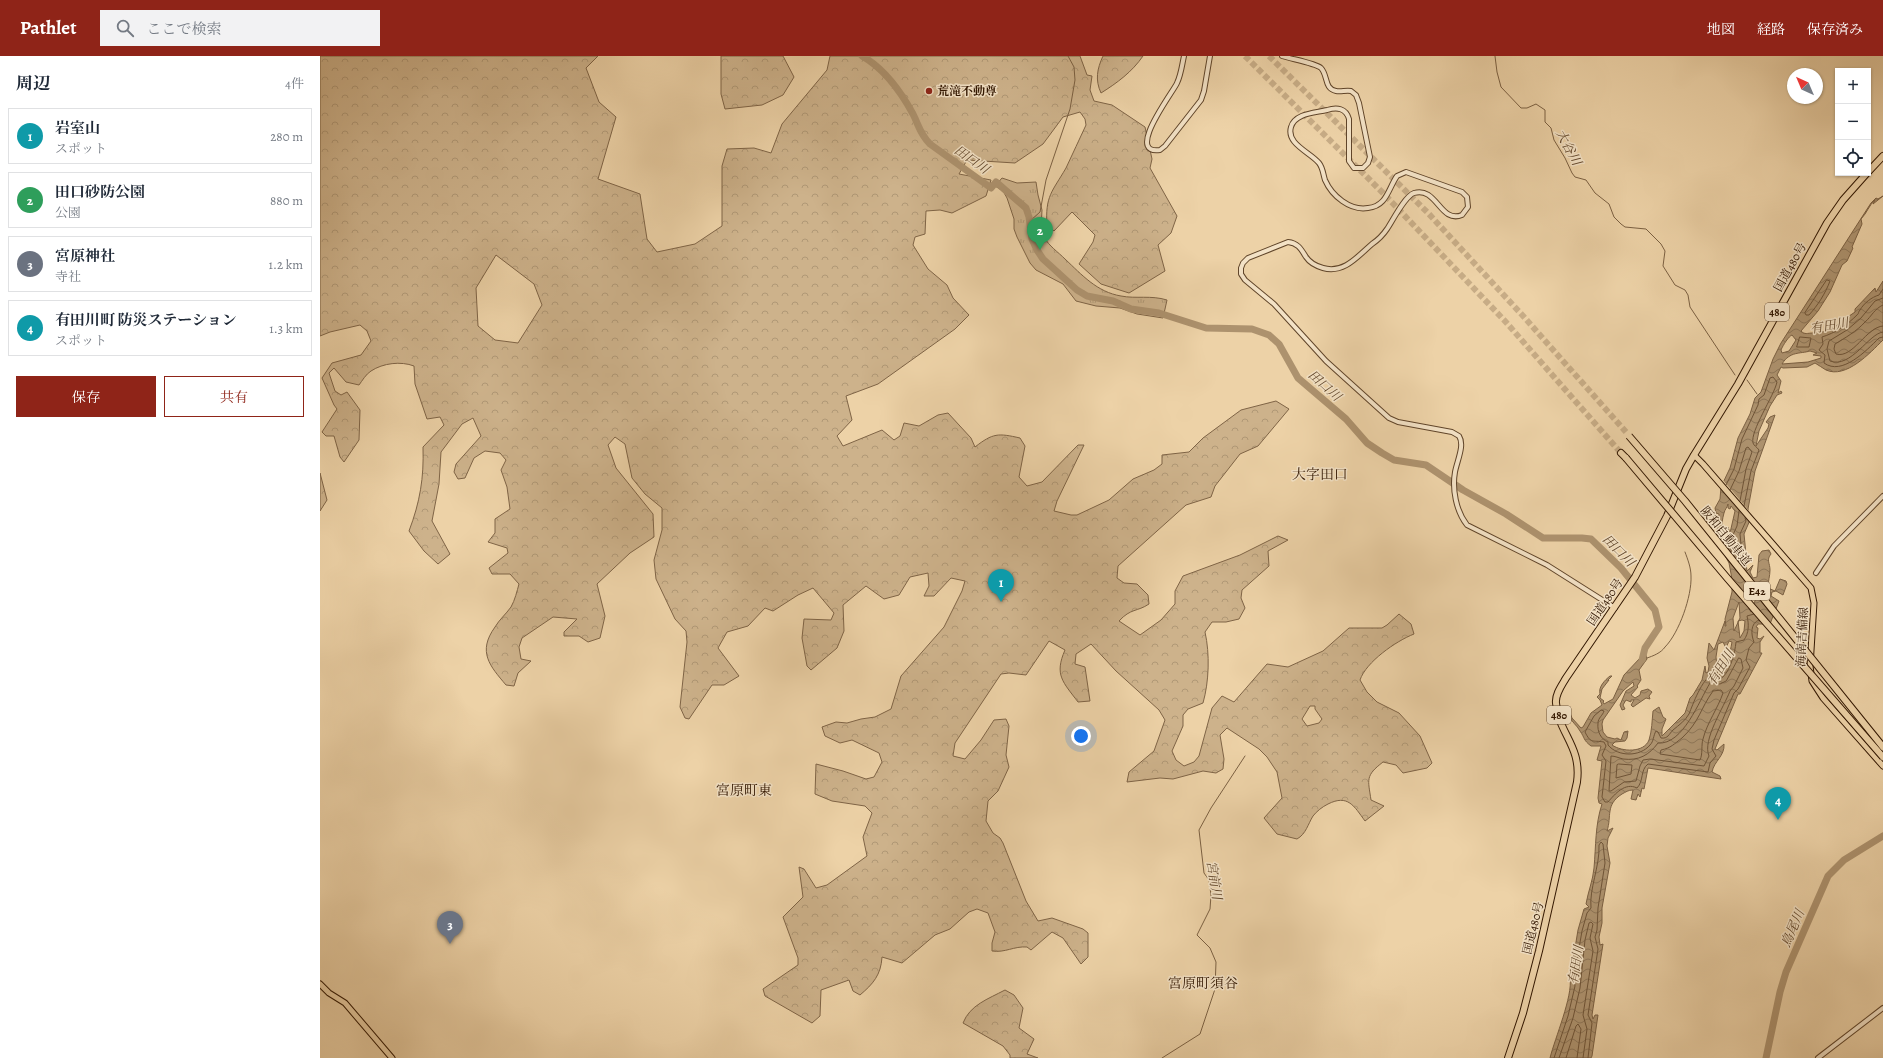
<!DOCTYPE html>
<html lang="ja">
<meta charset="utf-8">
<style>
:root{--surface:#fff;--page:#f2f2f3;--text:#1f2937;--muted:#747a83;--line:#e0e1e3;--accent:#8f2418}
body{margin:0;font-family:Alegreya,"Noto Serif JP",serif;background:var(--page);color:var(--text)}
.controls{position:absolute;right:12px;top:12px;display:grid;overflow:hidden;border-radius:0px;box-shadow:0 1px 3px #0004}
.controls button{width:36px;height:36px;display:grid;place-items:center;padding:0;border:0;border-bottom:1px solid var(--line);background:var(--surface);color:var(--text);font:20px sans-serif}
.compass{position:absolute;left:1467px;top:12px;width:36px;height:36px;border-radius:50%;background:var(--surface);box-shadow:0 1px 3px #0004;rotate:316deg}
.you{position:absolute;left:761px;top:680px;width:14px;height:14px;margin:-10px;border:3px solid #fff;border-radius:50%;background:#1a73e8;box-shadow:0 0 0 6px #1a73e833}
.badge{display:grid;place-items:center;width:26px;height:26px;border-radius:50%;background:var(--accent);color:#fff;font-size:13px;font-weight:700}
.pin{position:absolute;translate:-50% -33px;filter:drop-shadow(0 1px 2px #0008)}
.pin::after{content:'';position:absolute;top:21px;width:14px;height:12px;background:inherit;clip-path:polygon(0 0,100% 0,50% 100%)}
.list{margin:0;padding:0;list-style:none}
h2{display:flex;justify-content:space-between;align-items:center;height:52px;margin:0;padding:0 16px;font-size:17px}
h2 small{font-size:13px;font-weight:400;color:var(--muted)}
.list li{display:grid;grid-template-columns:26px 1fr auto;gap:12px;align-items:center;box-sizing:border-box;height:56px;margin:0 8px 8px;padding:0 8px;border:1px solid var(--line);border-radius:0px}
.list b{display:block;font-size:15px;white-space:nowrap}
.list p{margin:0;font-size:13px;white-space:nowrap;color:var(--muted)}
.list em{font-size:13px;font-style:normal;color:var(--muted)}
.actions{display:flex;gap:8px;padding:12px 16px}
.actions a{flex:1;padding:9px 0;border:1px solid var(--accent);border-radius:0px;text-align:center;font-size:14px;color:var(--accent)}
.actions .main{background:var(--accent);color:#fff}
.icon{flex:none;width:22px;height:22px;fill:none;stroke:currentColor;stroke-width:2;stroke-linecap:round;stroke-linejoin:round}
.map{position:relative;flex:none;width:1563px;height:1002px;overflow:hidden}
header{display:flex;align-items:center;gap:24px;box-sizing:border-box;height:56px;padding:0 20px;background:var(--accent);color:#fff}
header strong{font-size:19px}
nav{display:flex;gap:22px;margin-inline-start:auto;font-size:14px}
.search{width:280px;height:36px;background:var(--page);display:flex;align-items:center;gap:10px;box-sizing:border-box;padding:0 14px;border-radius:0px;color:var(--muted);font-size:15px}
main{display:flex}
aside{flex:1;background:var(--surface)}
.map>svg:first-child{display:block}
</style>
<header>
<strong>Pathlet</strong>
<div class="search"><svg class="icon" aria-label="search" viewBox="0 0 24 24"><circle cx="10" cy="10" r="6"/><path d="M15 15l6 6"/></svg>ここで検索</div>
<nav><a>地図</a><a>経路</a><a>保存済み</a></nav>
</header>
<main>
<aside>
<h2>周辺<small>4件</small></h2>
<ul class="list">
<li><span class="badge" style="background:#0f9aa8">1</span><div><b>岩室山</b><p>スポット</p></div><em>280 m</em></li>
<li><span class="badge" style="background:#2e9e5b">2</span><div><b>田口砂防公園</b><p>公園</p></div><em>880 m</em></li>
<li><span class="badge" style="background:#6b7280">3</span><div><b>宮原神社</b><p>寺社</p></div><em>1.2 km</em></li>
<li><span class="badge" style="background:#0f9aa8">4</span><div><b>有田川町 防災ステーション</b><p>スポット</p></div><em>1.3 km</em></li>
</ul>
<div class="actions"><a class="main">保存</a><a>共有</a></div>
</aside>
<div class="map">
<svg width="1563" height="1002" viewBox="0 0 1563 1002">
<defs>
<pattern id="forest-crowns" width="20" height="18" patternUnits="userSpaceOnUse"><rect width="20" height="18" fill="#cdb28b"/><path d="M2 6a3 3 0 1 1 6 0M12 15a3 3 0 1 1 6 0" fill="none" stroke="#b09876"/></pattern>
<pattern id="park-tufts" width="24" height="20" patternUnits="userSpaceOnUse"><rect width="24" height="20" fill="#cdb28b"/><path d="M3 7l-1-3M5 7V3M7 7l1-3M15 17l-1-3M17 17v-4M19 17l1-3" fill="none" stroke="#b09876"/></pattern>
<pattern id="water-waves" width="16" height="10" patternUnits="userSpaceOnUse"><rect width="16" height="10" fill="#ad926e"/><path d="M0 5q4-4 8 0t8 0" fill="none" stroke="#8d7658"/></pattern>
</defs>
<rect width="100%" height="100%" fill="#edd2a7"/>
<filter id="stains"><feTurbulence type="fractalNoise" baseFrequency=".005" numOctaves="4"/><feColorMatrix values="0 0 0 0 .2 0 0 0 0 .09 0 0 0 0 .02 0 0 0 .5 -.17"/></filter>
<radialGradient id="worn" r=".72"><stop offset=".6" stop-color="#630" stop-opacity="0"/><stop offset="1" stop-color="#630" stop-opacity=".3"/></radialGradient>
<!-- forest -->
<g fill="url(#forest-crowns)" stroke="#7f6446" fill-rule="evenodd">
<path d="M0,0h278l-12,12 13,34 17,15 -18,62 42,15 7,45 10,13 38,-8 27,-18v-60l5,-17 27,-1 17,5 11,-29 45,-54 3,-14h250l7,19 5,1 -2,14 4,11 18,4 33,22 7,32 -2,9 27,48 -6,17 -13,12 7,26 -36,22 -28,-9 -22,-20 14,-22 2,-7 -23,-23 -18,19 -7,-5c-2,-30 5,-34 19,-58 7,-14 13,-29 20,-43l-1,-6 -5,-7 -17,5 -20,27 -28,19 -48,-3 -8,14 32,6 -5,16 -34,17 -12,-3 -14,1 -1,23 -10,3 -2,8 15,24 19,16 6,13 16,17 -14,14 -77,55 -32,12 6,24 -15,16 6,10 39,-16 12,10 6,-4 4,-13 15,3 19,-11 10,-2 23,25 4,9c18,-14 23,-14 45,-9l5,8 -6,31 8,9 15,-4 36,-37h6l-27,56 -3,10 17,4h6l32,-15 24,-21 21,-9 8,-6v-9l27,-3 14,-14 38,-28 35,-9 13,8 -31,37 -18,8 -25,32 -4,11 -25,8 -68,61 -1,12 7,5 13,1 11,11 1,9c-12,8 -18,4 -30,17l21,14 21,-15 14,-16v-13l8,-15 57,-21 38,-19 10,4 -20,11 1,15 -27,24 -1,8 4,10 -6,11 -13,3h-14l-7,10c5,22 4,50 -2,71l-15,6 -5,6v11l-11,25 4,9 8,6 10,-4 5,-6 13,-48 10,-12 12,6 33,-38 21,3 35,-16 26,-23h33l5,-3 12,-11 12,10 3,10c-18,7 -48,28 -54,46l7,12 10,10 22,11 21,23 12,27 -5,5 -24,5 -7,-8 -13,-3c-18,14 -15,17 -12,38l13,6 -19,15c-11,-15 -17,-27 -37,-17 -6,3 -11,7 -15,12 -5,8 -7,18 -16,23l-20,-5 -13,-16 18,-20 -5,-26 -10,-15 -8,-8 -32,-21 -7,7 4,24 -1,10 -7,4 -13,-2 -30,8 -13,-1 -33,4 2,-10 25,-21 11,-31 -6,-10 -43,-39 -25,-27 -15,10 -1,10 10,3 5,34 -12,1c-15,-20 -24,-27 -13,-52l-16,-9 -23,34 -17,-2 -8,1 -46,69 -2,13 12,3 16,-19 13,-20 12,-1 3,7 -3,29 3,12 -11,24 -10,10 -2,20 7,12 7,5 3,5 23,58 12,20 14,-3 31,11 5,4v24l-7,7 -18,-26 -11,-6 -21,18 -4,-3c-13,-1 -22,6 -35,4v-8l3,-11 -7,-19 -11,-4 -8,3 -19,17 -15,6 -33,28 -20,-6c-1,18 -9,27 -22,38l-7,-4 -4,-11 -28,10 -1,26 -8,7 -47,-27 -2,-7 35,-24v-7l-15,-41 20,-20 -4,-30 5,2 12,19 11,-3 40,-29 -4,-19 9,-24 -7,-7 -33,-5 -17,-7 1,-30 27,7 23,8 8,-2 8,-15 -3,-9 -27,-13 -12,3 -15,-7 -3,-9 14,-5 11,1 14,-4 14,-2 16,-8 10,-33 43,-49 18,-36 3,-10 -14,-3 -17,18h-10l5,-10 -1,-13 -18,4 -11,18 -15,4 -18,-13 -23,19 1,26 -7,17 -26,22 -4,-4 -5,-28 2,-19 27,1 3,-7 -21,-25 -15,7 -25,16 -8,-3 -17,18 -21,6 -9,16 21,28 -15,9h-12l-23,34 -4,-1 -5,-11 7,-65 -1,-11 -11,-12 -19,-40 -2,-19 8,-30v-22l-17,-14 -13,-16 -7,-34 -10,-7 -7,8 8,23 37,46 1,23 -24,16 -33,31 8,32 -5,22 -12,4 -9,-6h-15v-4l13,-13 -24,-2 -31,21 -3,9 2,12 10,2 -13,12 -4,13 -8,-1c-16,-19 -29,-33 -11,-58 4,-7 11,-13 16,-20 4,-7 6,-16 8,-23l-9,-10h-18l-3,-6 19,-15 -1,-5 -19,-6 7,-9v-14l15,-10 -3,-22 -6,-17 5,-10 -6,-7 -15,-2 -11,7 -9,20 -7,1 -4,-7 2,-8 25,-28 -8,-18 -11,6 -21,28 -2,32 -7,37 18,33 -12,10 -14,-13 -15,-20c11,-29 15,-53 14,-84l21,-22 -4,-8 -13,2 -12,-35 -1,-18c-13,-5 -31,-3 -43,5 -5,3 -9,10 -12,14l-13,-3 -12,-14 -5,5 6,18 6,4 6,-3 13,18 -1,30 -15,22 -4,-5 -6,-21h-8l-4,-4 15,-23 -3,-4 -12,-27 10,-15 29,-8 10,-14 -4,-10 -7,-6 -30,7 -10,4zM176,199l38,29 8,21 -24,38 -23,-3 -17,-14 -2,-38zM990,650h5v3l7,10 -3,4 -12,3 -5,-7z"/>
<path d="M401,0h62l11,21 -11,18 -21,10 -37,4 -4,-15z"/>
<path d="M783,0h40c-11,16 -26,27 -42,37 -6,-13 -4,-24 2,-37z"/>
<path d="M0,417l7,27 -7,11z"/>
<path d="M685,934l9,5 9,13 -4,20 15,11 -7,15 11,4h-28v-3l-7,-9 -40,-23c7,-18 25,-24 42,-33z"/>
</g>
<!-- park -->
<path fill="url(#park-tufts)" stroke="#7f6446" d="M682,122l15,5 19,-1 2,13 4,15 -1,19 3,8c5,9 14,15 21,22 17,16 32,33 56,37 15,3 30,-1 46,4l-4,18 -26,-4 -17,-6 -24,-2 -20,-5 -13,-17 -27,-14 -6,-7 -13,-26 -3,-8v-10l-7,-21 -4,-7 -8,-5z"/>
<!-- water -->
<path fill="url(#water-waves)" stroke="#7b6042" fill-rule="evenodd" d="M1563,140l-10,8 2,-4c-6,5 -8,13 -14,19l1,5 -10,23 1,1 -6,13 -5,4 -12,27 -12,19 -17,20c4,4 6,2 12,2 19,0 28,-12 42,-21v-3l20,-21 1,4 7,-11v59c-13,13 -37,39 -57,30 -4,-2 -7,-5 -11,-7l-8,4 -24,1 -2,-1 -4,8 4,6 -3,12 3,-2 1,2 -5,2 -7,11 -11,25 -3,15 12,-18 1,-4 -3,-2 4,-5 5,-2 -20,56 -7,38 2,11 -6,14 2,20 -1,1 2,16 6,-6 -3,7 3,6 4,-1 2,-22 3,-4 7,-1 2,4c-5,6 -1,9 -1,16 0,6 -2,11 -2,18l7,3 5,-12 6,2 1,3 -4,11 -7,-4 -4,1 -1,4 8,5 -9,23h-12l-2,3 2,1 -1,10 3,1 4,-3 -4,6v11h2l-22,41h-2l-23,55 2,1 7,-6c1,12 -10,17 -12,28l8,4 1,3 -73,-11 -4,21 -2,-1 -2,9 -2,-3 -2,6 -5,-1 2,-9c-5,0 -7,2 -11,4 -17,11 -10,22 -15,37l6,-3 -5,10 -1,8 3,17 -8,45v15l-3,14 1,8 3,-1 -11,71 1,4 2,-4h3l-6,41 -1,2h-41c5,-20 23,-62 20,-80l8,-48 6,-21 5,-2 -3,-3c2,-12 7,-24 8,-36 2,-22 1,-43 8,-64l-3,-1 -1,-5 4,-37 -5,-1 4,-14h-10c-8,-6 -6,-8 -11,-15 -3,-6 -9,-9 -11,-16l1,-2 2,5 9,10 2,-1 8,-14 11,-8 -2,-5 -3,-3 3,-3c-2,-7 5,-14 10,-18h2l-4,4h1l-7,9 -2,9 4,3 -1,1 1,2 9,-5 11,-24 17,-18 1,-7 3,2 2,7 -8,11 2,10 -4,6 1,1 -7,8 4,3 5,-3 1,-4 7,-2 4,3 -3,4 1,3 -4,-1 -13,9 -2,-2 3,-5h-3v2l-5,-2 -3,5 2,4 -3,1 -2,-5 6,-14 8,-5 -1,-4 -10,9 -20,29 -1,4 1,8 4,5 8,2 2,-1 4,2 3,-8 4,-1 -1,7 -2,3 -10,1 -3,3c10,7 32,8 37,-5 3,-9 3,-20 4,-29l6,-4 4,10 3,2 -4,10v7l23,-23 5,-15 3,-3 9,-15 3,-14 1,7 2,-1 1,-6 -2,-8 2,-15 5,7 11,-29v5h1l-1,-7 7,-27v-13l-3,-16 -13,-24 3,-25 -3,-1 -1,-5 5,-9 1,-12 9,-19 8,-30 12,-24 5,-16 6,-6 12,-33 8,-16 90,-140 5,-5 2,1zM1472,279l4,5 -7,11 -7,2 -1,-3c2,-5 8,-14 11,-15zM1490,295l7,2 -4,2 8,1v2l-13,4 -26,2c8,-13 18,-10 28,-13zM1408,448v4l2,1 1,-3 4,5 -5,22 -2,-6v24c-9,-10 -7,-27 -4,-38 1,-4 3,-5 4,-9zM1433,527l5,2c0,10 -4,18 -7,27 -5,-7 -5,-19 -3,-28zM1419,546l1,16 -6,13 -1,-13zM1422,564l3,1 -1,10 -4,7 -2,-17zM1409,585l3,1c-2,11 -5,26 -14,34l-2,-19 2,-13 5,-2 3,6z"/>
<!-- pier -->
<path fill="#edd2a7" d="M1402,423l28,33 2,8 -1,4 -32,-37z"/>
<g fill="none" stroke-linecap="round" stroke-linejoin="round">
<!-- shore -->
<g stroke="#6f5437" stroke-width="1">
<path d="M1507,224l3,1c-5,13 -12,24 -21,34h-3l-1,-2z"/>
<path d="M1563,233l-4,6c-7,2 -15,8 -19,15 -3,4 0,2 -3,5 -10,10 -22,18 -35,22l1,7 -4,6 6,5 -1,8c18,13 42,-12 55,-25l4,-1"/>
<path d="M1563,242l-8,3 -14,17 -14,12 -18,11 -2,8 3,12c21,8 39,-28 53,-29"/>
<path d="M1563,249c-9,4 -11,11 -18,17 -8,9 -20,16 -30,22l-1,5 2,5c17,5 30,-27 47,-28"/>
<path d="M1480,281l11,1 -2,9h-12z"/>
<path d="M1406,429l8,-16 8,-30 16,-34 1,-6 5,-4 6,-17 3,-1 4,5c-3,14 -27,49 -24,61 1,3 4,4 6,7l-8,21 -7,35"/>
<path d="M1410,434l9,-19 7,-23 2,-1 4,5 -6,17 -6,32"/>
<path d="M1411,496l1,-15 5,-11 2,-15"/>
<path d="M1423,511l-3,-33 6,-13 -1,-3"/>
<path d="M1434,558l-7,2c2,8 2,17 -3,24l-8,2c-1,11 -6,32 -17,38l-7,-5c-10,4 -19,29 -23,39 -4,7 -10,11 -16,16 -4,4 -5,9 -12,8l-3,-6 -2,-1c-3,5 -2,10 -6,14 -10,12 -32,12 -42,0v-3c-7,-3 -11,-10 -10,-19 0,-5 5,-8 6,-12l-3,-1 -7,6 -9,16c6,12 7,8 19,10l2,4 -4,9 4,6 -4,36 3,5h3c7,-8 17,-20 29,-14 7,-7 3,-18 11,-24l60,8 2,-9 6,-7 -4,-7 2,-9 20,-47 4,-4 12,-22 -4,-7 3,-12 5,-6c-3,-7 -4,-19 5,-22"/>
<path d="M1419,602l2,1 2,9 -9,18 -4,5c-6,16 -28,49 -21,65l-5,10 -54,-7 -7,1 -3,6 -4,15 -12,1 -13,9h-2l2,-35c4,0 8,2 12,3 16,2 26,-4 35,-16 25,2 41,-42 52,-60l10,1 6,-3z"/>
<path d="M1393,635l8,-1 2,3c-5,15 -16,30 -20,46 -2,6 0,15 -3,21l-40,-6 1,-4c10,-2 13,-6 21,-12 18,-17 18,-29 31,-47z"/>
<path d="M1299,708l13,1 -1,9 -15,4 1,-13z"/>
<path d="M1234,1002l14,-42 7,-30 -1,-9 8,-46 5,-18 4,-5c-2,-19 9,-42 8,-63l2,-3 2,2 2,19 -7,45 -1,22 -2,7 3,12 -10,66 4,8 -4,35"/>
<path d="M1239,1002l14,-40 7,-30 5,-48 4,-17 2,-1 2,2 -3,14 3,13 -10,64 4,14 -4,29"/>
<path d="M1246,1002l10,-32 2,-2 3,5 -4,29"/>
</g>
<!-- stream -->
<g stroke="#7b6042" stroke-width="1">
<path d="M1175,0l2,16 4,15 20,21h6l9,-4 9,6v12l6,6 3,12 11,18 7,15 3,4 11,3 9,13 14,11 5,13 7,7 4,3 21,2 15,15 4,7 -2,15 12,19 10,5 3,5 2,12 45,68"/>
<path d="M710,165l10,-9 6,-32 24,-71 5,-29 -1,-13 -6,-11"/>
<path d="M1427,324l10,14"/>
<path d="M1327,602c6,-2 14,-5 18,-11 14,-14 27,-51 26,-71 0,-8 -3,-16 -6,-24"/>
<path d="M842,1002l38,-24 15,-45 1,-27 -6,-14 -13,-13 13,-26 1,-14 -2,-15 -5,-7 -5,-43 12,-22 34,-52"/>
</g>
<!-- river -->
<g stroke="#ad926e" stroke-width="7">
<path d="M542,0c23,13 39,36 51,58 6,12 7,20 17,30l61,44 5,-6 30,26 3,9 3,22 5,11 6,9 34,31 10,6 26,5 18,8 28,4 47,15 46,1 17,6 10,9 19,34 48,41 21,24 15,10 12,7 32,5 37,25 43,24 37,24h39l9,1 30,29 34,42 4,17 -14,21 -3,12"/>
<path d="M1446,1002l14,-66 6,-20 42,-96 16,-16 39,-24"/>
</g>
<!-- highway-tunnel -->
<g stroke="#c7ac86" stroke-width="6" stroke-dasharray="6 3" stroke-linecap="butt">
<path d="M925,0l138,137 121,127 117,133"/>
<path d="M949,0l159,157 96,104 102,115"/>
</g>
<defs>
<g id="minor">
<path d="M864,0c-2,9 -3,19 -7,27 -3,8 -53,72 -17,67l5,-4 36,-46 3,-9 6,-35"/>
<path d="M962,0c9,3 33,7 39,12 7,7 3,21 15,23 5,1 10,-1 15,0l5,4 3,8 11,54 -2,6 -5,5h-9l-5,-7v-42c-3,-11 -12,-12 -22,-9 -12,3 -32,3 -36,17 -5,17 19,25 28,36 4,5 4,11 6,17 7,16 25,31 43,28 19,-2 20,-19 29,-32l9,-4 56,20 5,5 1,10 -6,8c-22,9 -25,-29 -48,-22 -9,3 -21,27 -27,36 -4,6 -9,11 -15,15 -14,12 -28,30 -49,24 -7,-2 -13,-5 -17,-11 -5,-8 -8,-14 -18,-15l-40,16 -5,5 -2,5v6l4,6 29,24 52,57 63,57 9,4 54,10 7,4c6,9 -2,25 -4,36 -3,17 1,39 12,53l80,40 68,43"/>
<path d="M1496,517l18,-27 49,-50"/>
<path d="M1498,1002l65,-50"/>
</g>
<g id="major">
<path d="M1374,399l9,9 108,124 3,15 -4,63 2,15 11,17 60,68"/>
<path d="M0,928l9,9 16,10 47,55"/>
</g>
<g id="highway">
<path d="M1548,116l15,-16"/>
<path d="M1301,397l5,5"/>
<path d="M1188,1002l15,-45 16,-62 38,-169c5,-36 -19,-49 -21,-79 -1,-9 6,-18 10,-25l69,-101 32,-61 19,-47 8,-14 44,-71 89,-161 16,-23 24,-27"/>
</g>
</defs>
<!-- minor casing -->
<use href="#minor" stroke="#60452a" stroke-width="6"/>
<!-- major casing -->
<use href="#major" stroke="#311600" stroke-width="7"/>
<!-- highway casing -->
<use href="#highway" stroke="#311600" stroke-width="8"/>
<!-- minor -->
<use href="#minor" stroke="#f3e2c6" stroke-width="4"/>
<!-- major -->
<use href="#major" stroke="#edd2a7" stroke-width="5"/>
<!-- highway -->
<use href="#highway" stroke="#edd2a7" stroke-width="6"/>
<defs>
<g id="highway-bridge">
<path d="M1309,380l56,65 198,246"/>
<path d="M1306,402l102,121 155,178"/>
</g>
</defs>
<!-- highway-bridge casing -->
<use href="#highway-bridge" stroke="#311600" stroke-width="8" stroke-linecap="butt"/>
<!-- highway-bridge -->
<use href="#highway-bridge" stroke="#edd2a7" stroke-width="6"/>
</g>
<!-- markers -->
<circle fill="#8f2418" stroke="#f3e2c6" stroke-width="1.5" cx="609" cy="35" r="4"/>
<g text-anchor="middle" stroke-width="3" stroke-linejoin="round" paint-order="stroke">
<!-- shield labels -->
<g fill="#f3e2c6" stroke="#6b533b" stroke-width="1">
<rect x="1445" y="247" width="24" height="18" rx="3"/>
<rect x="1424" y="526" width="26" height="18" rx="3"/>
<rect x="1227" y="650" width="24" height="18" rx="3"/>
</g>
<g font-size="11" font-weight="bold" fill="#311600">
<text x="1457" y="260">480</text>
<text x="1437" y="539">E42</text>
<text x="1239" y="663">480</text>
</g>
<!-- poi labels -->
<g font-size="12" font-weight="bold" fill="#311600" stroke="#f3e2c6" text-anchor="start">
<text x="617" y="39">荒滝不動尊</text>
</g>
<!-- street labels -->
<g font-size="12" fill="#311600" stroke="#f3e2c6">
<text transform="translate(1470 211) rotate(-61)" y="4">国道480号</text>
<text transform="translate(1406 480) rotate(51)" y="4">阪和自動車道</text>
<text transform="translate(1285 546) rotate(-56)" y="4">国道480号</text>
<text transform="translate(1482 581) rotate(-87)" y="4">海南吉備線</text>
<text transform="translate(1213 872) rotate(-76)" y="4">国道480号</text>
</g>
<!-- water labels -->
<g font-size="13" font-style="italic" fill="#63482c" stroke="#f3e2c6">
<text transform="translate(1249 91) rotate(61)" y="5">大谷川</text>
<text transform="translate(652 103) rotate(35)" y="5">田口川</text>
<text transform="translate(1509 269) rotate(-10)" y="5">有田川</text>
<text transform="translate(1005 329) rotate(42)" y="5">田口川</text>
<text transform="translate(1299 494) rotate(45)" y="5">田口川</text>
<text transform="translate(1400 611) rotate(-59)" y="5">有田川</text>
<text transform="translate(895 824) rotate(81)" y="5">宮前川</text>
<text transform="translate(1472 872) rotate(-67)" y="5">鳥尾川</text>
<text transform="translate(1255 909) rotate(-81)" y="5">有田川</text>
</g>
<!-- quarter labels -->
<g font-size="14" fill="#311600" stroke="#f3e2c6">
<text x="1000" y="423">大字田口</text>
<text x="424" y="739">宮原町東</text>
<text x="883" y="932">宮原町須谷</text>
</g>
</g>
<rect width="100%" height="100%" filter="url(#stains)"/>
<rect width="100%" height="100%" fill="url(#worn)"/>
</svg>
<div class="controls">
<button>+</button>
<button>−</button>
<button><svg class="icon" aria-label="locate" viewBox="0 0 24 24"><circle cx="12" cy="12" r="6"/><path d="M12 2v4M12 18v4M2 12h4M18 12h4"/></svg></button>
</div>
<svg class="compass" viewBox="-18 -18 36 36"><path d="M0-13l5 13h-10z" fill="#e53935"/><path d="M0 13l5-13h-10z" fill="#747a83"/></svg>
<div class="you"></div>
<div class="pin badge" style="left:681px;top:546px;background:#0f9aa8">1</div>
<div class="pin badge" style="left:720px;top:194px;background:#2e9e5b">2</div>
<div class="pin badge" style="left:130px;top:888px;background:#6b7280">3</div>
<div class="pin badge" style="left:1458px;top:764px;background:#0f9aa8">4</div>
</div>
</main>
